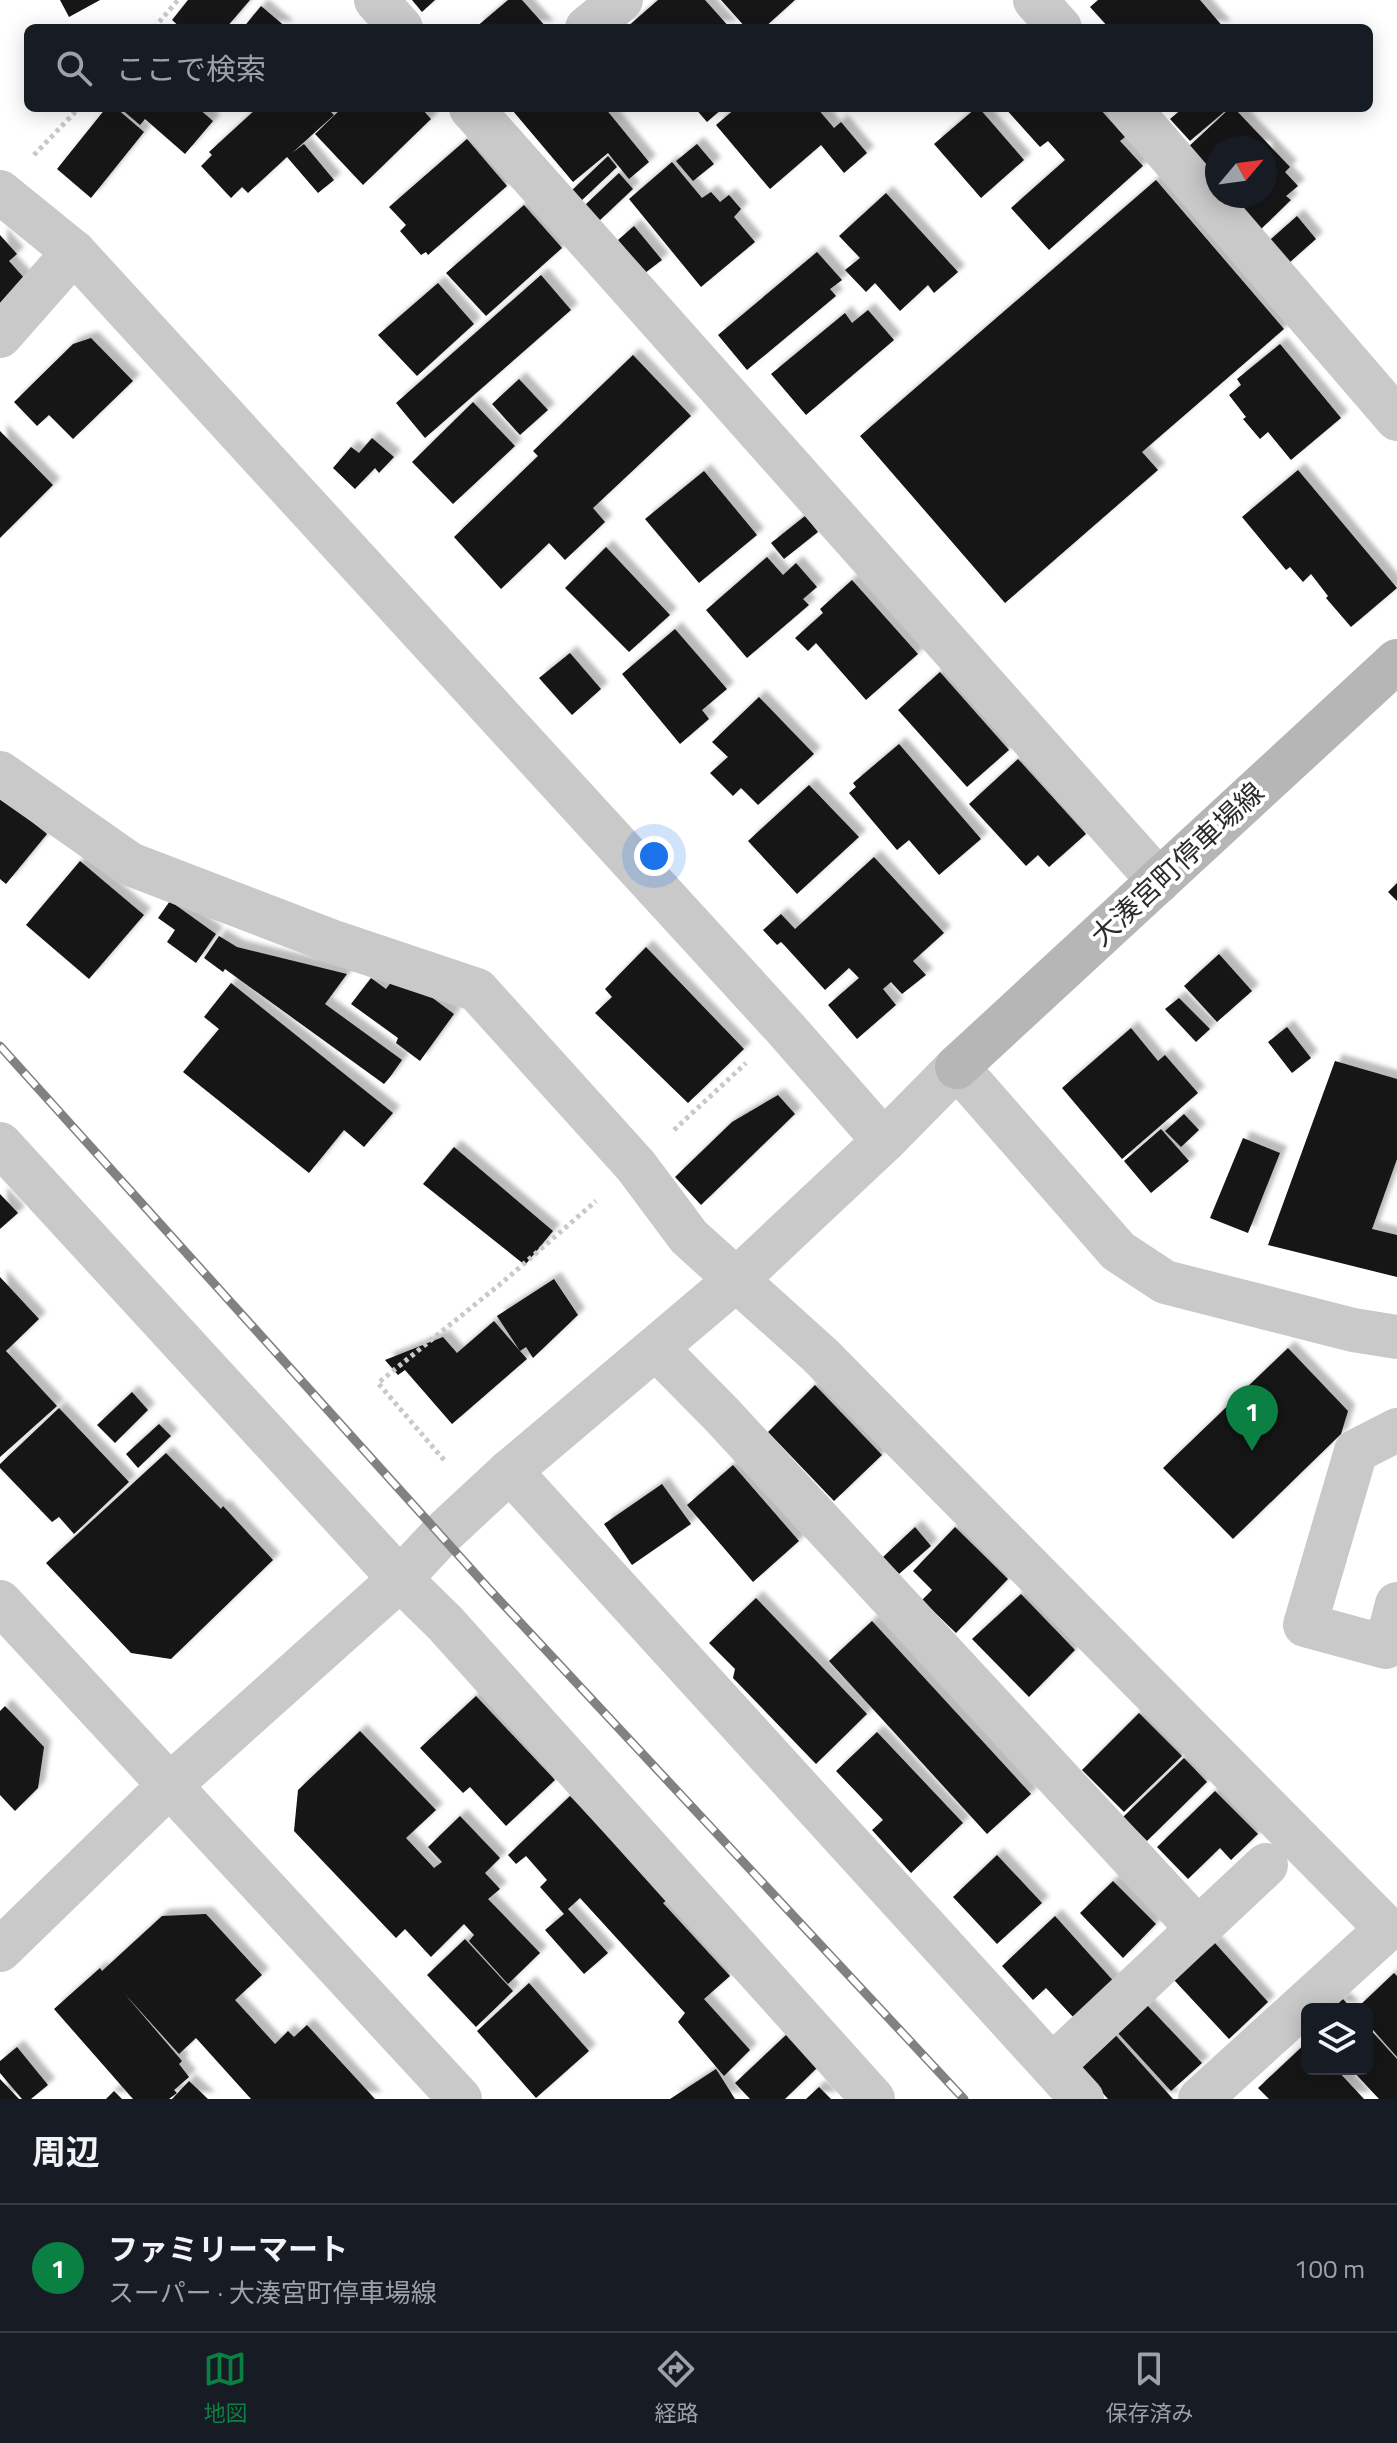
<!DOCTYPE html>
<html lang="ja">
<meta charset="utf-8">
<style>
:root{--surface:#171b24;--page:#20242c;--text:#f1f3f6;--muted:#9ea1a6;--line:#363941;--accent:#0b8043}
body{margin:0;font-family:"Titillium Web","Noto Sans JP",sans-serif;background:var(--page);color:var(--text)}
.controls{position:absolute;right:24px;bottom:24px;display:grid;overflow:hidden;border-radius:12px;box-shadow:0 4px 20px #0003}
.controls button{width:72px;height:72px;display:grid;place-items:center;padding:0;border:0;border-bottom:2px solid var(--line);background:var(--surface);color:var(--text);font:40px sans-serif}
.compass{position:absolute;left:1205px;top:136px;width:72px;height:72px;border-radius:50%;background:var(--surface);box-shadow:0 4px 20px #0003;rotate:61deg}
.you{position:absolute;left:654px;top:856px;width:28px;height:28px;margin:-20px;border:6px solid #fff;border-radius:50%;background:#1a73e8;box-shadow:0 0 0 12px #1a73e833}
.badge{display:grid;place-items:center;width:52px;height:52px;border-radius:50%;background:var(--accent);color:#fff;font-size:26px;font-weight:700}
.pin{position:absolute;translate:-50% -66px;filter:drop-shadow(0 2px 4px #0008)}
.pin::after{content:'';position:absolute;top:42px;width:28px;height:24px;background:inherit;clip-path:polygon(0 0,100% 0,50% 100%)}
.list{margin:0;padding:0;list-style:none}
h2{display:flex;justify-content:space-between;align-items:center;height:104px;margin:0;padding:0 32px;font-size:34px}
h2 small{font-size:26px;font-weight:400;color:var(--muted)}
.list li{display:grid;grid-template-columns:52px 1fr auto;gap:24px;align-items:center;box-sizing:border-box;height:128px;padding:0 32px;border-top:2px solid var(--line)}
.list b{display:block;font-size:30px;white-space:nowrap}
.list p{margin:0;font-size:26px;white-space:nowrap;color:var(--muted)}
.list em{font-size:26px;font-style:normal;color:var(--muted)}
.icon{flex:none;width:44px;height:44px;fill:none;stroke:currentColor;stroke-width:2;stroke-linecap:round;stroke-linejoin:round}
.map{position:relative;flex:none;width:1397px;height:2099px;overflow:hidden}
.search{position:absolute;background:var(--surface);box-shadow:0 4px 20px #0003;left:24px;right:24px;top:24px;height:88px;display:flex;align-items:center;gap:20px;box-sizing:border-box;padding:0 28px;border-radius:12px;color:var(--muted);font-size:30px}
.sheet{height:232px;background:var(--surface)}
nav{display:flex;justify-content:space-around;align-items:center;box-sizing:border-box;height:112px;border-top:2px solid var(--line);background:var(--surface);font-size:22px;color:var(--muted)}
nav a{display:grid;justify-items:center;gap:4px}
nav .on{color:var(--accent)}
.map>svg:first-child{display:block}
</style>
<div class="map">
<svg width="1397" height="2099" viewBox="0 0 1397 2099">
<defs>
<filter id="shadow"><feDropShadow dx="7" dy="-7" stdDeviation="2" flood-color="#0004"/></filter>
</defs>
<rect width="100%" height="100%" fill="#fff"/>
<!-- building -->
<g fill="#131313" filter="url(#shadow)">
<path d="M60,0h40l-31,17z"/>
<path d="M188,0h62l-24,28h-45l-9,-8z"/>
<path d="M412,0h23l-13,12z"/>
<path d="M508,0h14l25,28h-72z"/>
<path d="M658,0h47l25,28h-104z"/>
<path d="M721,0h74l-31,28h-18z"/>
<path d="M1098,0h102l24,28h-115l-19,-21z"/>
<path d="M261,6l26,22h-44z"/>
<path d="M106,108h10l28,24 -53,66 -34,-29z"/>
<path d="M120,108h78l15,13 -28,33 -40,-35 -5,6z"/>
<path d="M257,108h70l7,7 -42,38 12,-9 30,36 -16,13 -31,-36 -39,36 -6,-6 -11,11 -30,-32 11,-11 -3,-3z"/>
<path d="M342,108h79l10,11 -68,66 -48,-51z"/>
<path d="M516,108h89l44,54 -20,17 -21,-26 -35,29 -60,-71z"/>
<path d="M695,108h28l-16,14z"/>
<path d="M736,108h81l17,20 7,-6 26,31 -23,20 -23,-28 -51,44 -54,-64z"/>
<path d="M976,108h3l45,52 -43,38 -47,-54z"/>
<path d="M1005,108h94l26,29 -5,4 23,25 -94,84 -38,-42 54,-48 -17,-19 -8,6z"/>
<path d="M1183,108h38l3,4 -34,29 -20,-22z"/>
<path d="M1230,108h4l56,59 -5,5 13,14 -12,10 5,4 -31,30 -32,-34h37v-48h-48v36l-32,-34z"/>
<path d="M467,139l40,47 -79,69 -2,-3 -5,3 -21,-24 6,-6 -17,-18z"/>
<path d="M697,144l17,20 -21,17 -17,-20z"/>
<path d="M608,156l9,11 -37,35 -10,-10z"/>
<path d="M672,162l30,36 9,-6 9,10 9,-7 12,14 -7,8 21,25 -54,45 -72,-88z"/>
<path d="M619,173l14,16 -35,33 -14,-16z"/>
<path d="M1156,180l128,149 -142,123 16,18 -153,133 -145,-167z"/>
<path d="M886,193l72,79 -24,21 -6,-8 -28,26 -25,-28 -9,9 -21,-22 15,-12 -21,-22z"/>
<path d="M524,205l38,43 -76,68 -40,-43z"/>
<path d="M1297,216l19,23 -35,31 -19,-23z"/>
<path d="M634,226l28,34 -17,13 -27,-33z"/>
<path d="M0,235l17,19 -8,7 24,27 -33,31z"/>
<path d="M817,252l25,28 -12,9 6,7 -89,74 -29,-35z"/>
<path d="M541,275l30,35 -146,128 -29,-35z"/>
<path d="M438,283l36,41 -57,52 -39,-41z"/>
<path d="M868,310l26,30 -88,75 -35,-41 74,-61 7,10z"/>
<path d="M91,338l42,43 -60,58 -24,-24 -12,11 -23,-24 59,-58z"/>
<path d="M1280,344l61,74 -50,42 -23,-28 -8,7 -17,-20 3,-2 -17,-22 12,-10 -4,-6z"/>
<path d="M633,355l58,61 -98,92 12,14 -40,38 -16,-17 -48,46 -47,-52 84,-81 -5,-5z"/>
<path d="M519,379l29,31 -28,25 -28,-31z"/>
<path d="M473,402l42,44 -62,58 -41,-42z"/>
<path d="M0,431l53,54 -53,53z"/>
<path d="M372,438l22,19 -15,16 -4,-5 -20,21 -22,-21 18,-21 8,6z"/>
<path d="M1298,470l99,118 -46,39 -25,-29 2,-2 -17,-22 -8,8 -13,-15 -4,3 -44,-53z"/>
<path d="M704,471l53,64 -58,48 -54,-64z"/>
<path d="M805,516l13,16 -34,27 -13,-16z"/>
<path d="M606,547l64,68 -41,37 -64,-64z"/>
<path d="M767,557l16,18 13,-12 21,24 -14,12 6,6 -62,53 -41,-48z"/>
<path d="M852,580l66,74 -52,46 -50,-57 -8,8 -13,-13 28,-25 -3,-4z"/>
<path d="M675,629l52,60 -25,21 7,9 -29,25 -58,-70z"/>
<path d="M570,653l31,36 -29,26 -33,-37z"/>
<path d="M940,672l69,78 -42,37 -69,-77z"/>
<path d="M759,697l55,57 -56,51 -17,-17 -8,8 -23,-23 18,-16 -16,-15z"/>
<path d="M899,744l82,95 -42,36 -30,-35 -12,10 -48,-57 7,-6 -3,-4z"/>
<path d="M1018,759l68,75 -37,33 -11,-12 -12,11 -57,-62z"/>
<path d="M809,785l50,52 -62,57 -49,-53z"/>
<path d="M0,796l47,38 -41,50 -6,-5z"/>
<path d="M874,857l70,76 -31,28 13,14 -24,19 -11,-12 -8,7 13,16 -39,34 -29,-34 31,-27 -10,-10 -24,22 -40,-44 -4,-4 -4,3 -14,-15 18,-16 14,15z"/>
<path d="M80,861l64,54 -55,64 -63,-54z"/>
<path d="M1397,883v18l-9,-9z"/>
<path d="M170,901l46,33 -20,29 -29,-21 8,-12 -17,-12z"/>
<path d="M219,936l18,11 110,27 -22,30 77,56 -12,17 -6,7 -159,-115 -2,3 -19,-14z"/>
<path d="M646,947l98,102 -56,54 -93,-90 17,-16 -7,-8z"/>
<path d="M1219,954l33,37 -35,31 -33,-36z"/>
<path d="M371,978l15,11 6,-8 30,9 32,24 -34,47 -24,-18 2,-5 -47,-34z"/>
<path d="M231,983l162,130 -29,34 -20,-17 -35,43 -126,-101 36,-43 -15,-12z"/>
<path d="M1179,998l31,31 -14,13 -31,-33z"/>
<path d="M1287,1027l24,31 -19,15 -24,-31z"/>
<path d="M1131,1028l27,33 7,-6 33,38 -76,66 -60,-71z"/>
<path d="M1335,1061l62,18v80l-25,70 25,6v42l-129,-32z"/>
<path d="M778,1095l17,19 -94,91 -26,-28 57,-55z"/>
<path d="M1184,1114l15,16 -18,17 -16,-16z"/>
<path d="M1161,1129l28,32 -38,32 -27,-32z"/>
<path d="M1243,1138l37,15 -32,80 -38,-15z"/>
<path d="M454,1147l99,84 -28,34 -102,-81z"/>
<path d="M0,1194l18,19 -18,16z"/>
<path d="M0,1277l39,42 -33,32 51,55 -57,51z"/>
<path d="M554,1279l24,36 -45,43 -7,-11 -6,4 -23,-35z"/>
<path d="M494,1321l33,38 -75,65 -47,-54 -7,5 -13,-15 58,-23 14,16z"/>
<path d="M1288,1348l60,63 -7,23 -108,105 -70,-71z"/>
<path d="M815,1385l67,70 -48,46 -66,-69z"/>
<path d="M132,1392l16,18 -33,33 -18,-18z"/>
<path d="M59,1408l70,74 -55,52 -15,-17 -7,5 -52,-54v-4z"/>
<path d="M159,1424l12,12 -33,32 -12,-14z"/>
<path d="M166,1453l55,56 2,-3 50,54 -102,99 -40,-6 -85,-90z"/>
<path d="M733,1465l66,76 -46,41 -66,-77z"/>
<path d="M662,1484l29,40 -59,41 -28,-41z"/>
<path d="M915,1527l16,19 -32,28 -16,-17z"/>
<path d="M955,1527l53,52 -52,54 -34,-33 10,-10 -19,-19z"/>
<path d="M1021,1594l54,56 -46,47 -57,-58z"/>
<path d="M756,1598l111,116 -51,50 -83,-86 2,-9 -26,-26z"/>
<path d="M872,1621l159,173 -44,40 -158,-173z"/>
<path d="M476,1696l79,84 -49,46 -36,-39 -7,6 -43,-45z"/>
<path d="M5,1706l39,41 -6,41 -23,23 -15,-16v-84z"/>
<path d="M1139,1713l43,43 -58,56 -42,-42z"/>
<path d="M360,1731l76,79 -30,28 28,30 8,-6 -14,-15 32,-31 40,42 -15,15 15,16 -12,10 52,54 -32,31 -39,-43 5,-6 -10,-11 -33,33 -26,-28 -9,9 -102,-107 4,-41z"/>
<path d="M877,1732l86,91 -52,50 -39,-43 11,-10 -47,-49z"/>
<path d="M1184,1758l23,24 -60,59 -24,-24z"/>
<path d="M1215,1791l43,43 -27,26 -11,-12 -32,31 -31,-32z"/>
<path d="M570,1796l97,104 -4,3 67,73 -26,23 46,51 -26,26 -46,-54 7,-9 -105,-115 -12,11 40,44 -24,21 -39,-44 19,-16 -24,-27 7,-7 -21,-24 -10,8 -8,-9z"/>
<path d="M997,1855l45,48 -45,41 -44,-47z"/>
<path d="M1113,1881l43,43 -33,34 -43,-45z"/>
<path d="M206,1914l56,61 -27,25 40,44 13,-13 6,6 13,-12 68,74h-124l-55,-61 -17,16 -56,-62 59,69 -3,3 10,13 -15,13 3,3 -8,6h-36l-79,-90 46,-41 2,3 60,-55z"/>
<path d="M1055,1916l62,69 -43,33 -28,-30 -13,12 -31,-34z"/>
<path d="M465,1939l48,52 -37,36 -49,-52z"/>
<path d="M1214,1942l54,60 -39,37 -55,-59z"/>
<path d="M1394,1973l3,3v81l-30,-34v-14h-11z"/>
<path d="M529,1983l60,68 -53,47 -59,-67z"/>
<path d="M1343,1999l9,10h-20z"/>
<path d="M1146,2004l56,59 -31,28 -54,-59z"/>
<path d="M1367,2026l30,33v40h-18l-28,-30h16z"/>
<path d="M1111,2030l62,69h-65l-33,-37z"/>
<path d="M787,2034l31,33 -33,32h-35l-15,-16z"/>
<path d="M1307,2042v27h29l28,30h-95l-11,-11z"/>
<path d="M17,2047l31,38 -17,14h-9l-22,-26v-12z"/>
<path d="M716,2069l19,30h-65z"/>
<path d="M0,2079l19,20h-19z"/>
<path d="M189,2081l19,18h-36z"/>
<path d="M819,2087l12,12h-25z"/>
<path d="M114,2091l8,8h-16z"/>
</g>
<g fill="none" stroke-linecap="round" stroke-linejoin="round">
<!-- path -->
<g stroke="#c9c9c9" stroke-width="5" stroke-dasharray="4 4" stroke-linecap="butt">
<path d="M154,28l24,-28"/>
<path d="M34,155l45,-47"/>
<path d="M674,1130l72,-67"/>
<path d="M444,1460l-66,-77 126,-102 92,-80"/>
</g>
<!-- minor -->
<g stroke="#c9c9c9" stroke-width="44">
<path d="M376,0l25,28"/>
<path d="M1035,0l25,28"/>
<path d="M587,28l34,-28"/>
<path d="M471,108l688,773"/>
<path d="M1129,108l268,311"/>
<path d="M0,192l74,60 710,775 100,114"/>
<path d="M0,336l74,-84"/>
<path d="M0,773l130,91 201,77 146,49 159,176 53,71 131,118 567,574 -187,170"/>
<path d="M957,1067l161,184 47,31 188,48 44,7"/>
<path d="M0,1144l400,435 45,44 428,476"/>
<path d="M657,1349l65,66 476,514"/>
<path d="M1397,1430l-41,21 -51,174 81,22 11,-43"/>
<path d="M510,1471l572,628"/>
<path d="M1052,2066l214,-201"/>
</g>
<!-- tertiary -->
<g stroke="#c9c9c9" stroke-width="44">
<path d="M0,1602l460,497"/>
<path d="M0,1950l169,-164 231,-207 41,-44 69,-64 227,-192 147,-138 73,-74"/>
</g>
<!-- secondary -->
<path stroke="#b6b6b6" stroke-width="44" d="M957,1067l440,-406"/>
<defs>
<path id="rail" d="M0,1046l489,543 475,510"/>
</defs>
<!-- rail casing -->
<use href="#rail" stroke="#818181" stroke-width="9"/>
<!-- rail -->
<use href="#rail" stroke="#fff" stroke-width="6" stroke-dasharray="18" stroke-linecap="butt"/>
</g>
<g text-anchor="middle" stroke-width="8" stroke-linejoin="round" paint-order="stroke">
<!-- street labels -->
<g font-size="28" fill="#2c2c2c" stroke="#fff">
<text transform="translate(1177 864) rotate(-43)" y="10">大湊宮町停車場線</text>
</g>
</g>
</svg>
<div class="controls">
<button><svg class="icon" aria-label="layers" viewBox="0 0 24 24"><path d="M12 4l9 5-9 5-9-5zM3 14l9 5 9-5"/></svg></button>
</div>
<svg class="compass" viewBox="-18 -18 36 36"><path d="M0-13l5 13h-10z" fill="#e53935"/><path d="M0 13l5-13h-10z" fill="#9ea1a6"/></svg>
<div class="you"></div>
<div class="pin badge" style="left:1252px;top:1451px">1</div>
<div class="search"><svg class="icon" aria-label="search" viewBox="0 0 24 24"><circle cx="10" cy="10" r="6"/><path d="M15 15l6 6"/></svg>ここで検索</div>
</div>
<section class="sheet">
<h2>周辺<small></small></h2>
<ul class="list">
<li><span class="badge">1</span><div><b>ファミリーマート</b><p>スーパー · 大湊宮町停車場線</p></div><em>100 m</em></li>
</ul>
</section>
<nav>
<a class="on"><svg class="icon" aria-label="map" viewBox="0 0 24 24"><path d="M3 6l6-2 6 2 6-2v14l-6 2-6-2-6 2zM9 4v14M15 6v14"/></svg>地図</a>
<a><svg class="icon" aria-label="directions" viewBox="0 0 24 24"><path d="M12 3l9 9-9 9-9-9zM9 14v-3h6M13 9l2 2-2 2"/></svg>経路</a>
<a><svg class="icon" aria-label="saved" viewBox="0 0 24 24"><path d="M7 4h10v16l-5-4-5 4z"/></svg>保存済み</a>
</nav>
